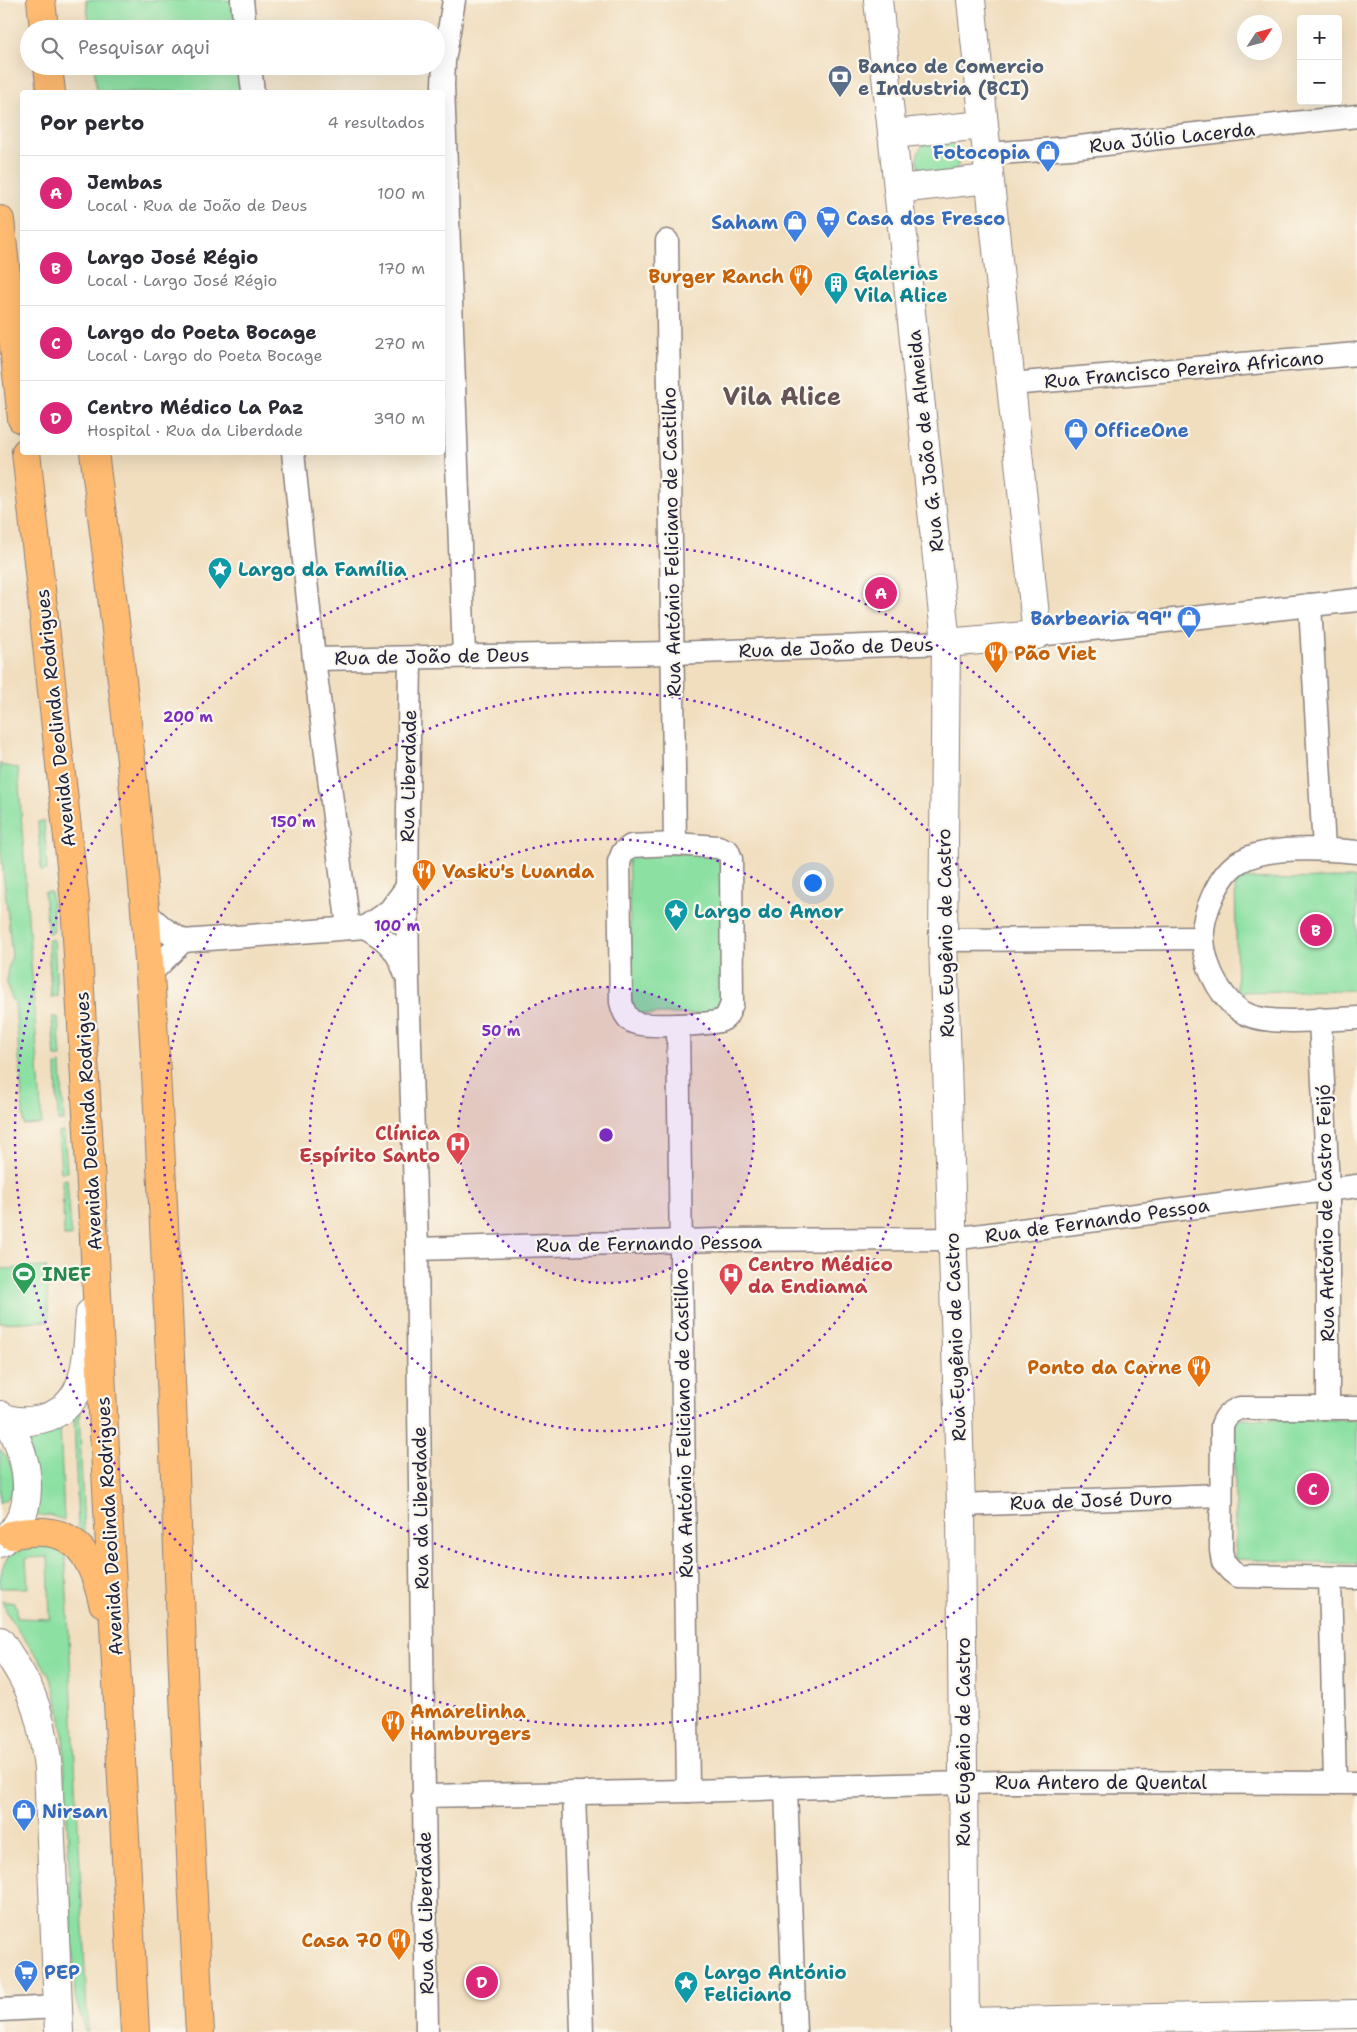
<!DOCTYPE html>
<html lang="pt">
<meta charset="utf-8">
<style>
:root{--surface:#fff;--page:#f7f7f7;--text:#2b2b33;--muted:#7c7c81;--line:#e1e1e2;--accent:#db2777}
body{margin:0;font-family:"Shantell Sans",sans-serif;background:var(--page);color:var(--text)}
.controls{position:absolute;right:15px;top:15px;display:grid;overflow:hidden;border-radius:5px;box-shadow:0 5px 20px #0002}
.controls button{width:45px;height:45px;display:grid;place-items:center;padding:0;border:0;border-bottom:1px solid var(--line);background:var(--surface);color:var(--text);font:25px sans-serif}
.compass{position:absolute;left:1237px;top:15px;width:45px;height:45px;border-radius:50%;background:var(--surface);box-shadow:0 5px 20px #0002;rotate:54deg}
.you{position:absolute;left:812px;top:882px;width:18px;height:18px;margin:-12px;border:4px solid #fff;border-radius:50%;background:#1a73e8;box-shadow:0 0 0 8px #1a73e833}
.badge{display:grid;place-items:center;width:32px;height:32px;border-radius:50%;background:var(--accent);color:#fff;font-size:16px;font-weight:700}
.pin{position:absolute;translate:-50% -50%;border:2px solid #fff;box-shadow:0 1px 5px #0006}
.list{margin:0;padding:0;list-style:none}
h2{display:flex;justify-content:space-between;align-items:center;height:65px;margin:0;padding:0 20px;font-size:21px}
h2 small{font-size:16px;font-weight:400;color:var(--muted)}
.list li{display:grid;grid-template-columns:32px 1fr auto;gap:15px;align-items:center;box-sizing:border-box;height:75px;padding:0 20px;border-top:1px solid var(--line)}
.list b{display:block;font-size:19px;white-space:nowrap}
.list p{margin:0;font-size:16px;white-space:nowrap;color:var(--muted)}
.list em{font-size:16px;font-style:normal;color:var(--muted)}
.icon{flex:none;width:28px;height:28px;fill:none;stroke:currentColor;stroke-width:2;stroke-linecap:round;stroke-linejoin:round}
.map{position:relative;flex:none;width:1357px;height:2032px;overflow:hidden}
.search{position:absolute;background:var(--surface);box-shadow:0 5px 20px #0002;left:20px;top:20px;width:425px;height:55px;display:flex;align-items:center;gap:12px;box-sizing:border-box;padding:0 18px;border-radius:28px;color:var(--muted);font-size:19px}
.panel{position:absolute;background:var(--surface);box-shadow:0 5px 20px #0002;left:20px;top:90px;width:425px;height:365px;border-radius:5px}
.map>svg:first-child{display:block}
</style>
<div class="map">
<svg width="1357" height="2032" viewBox="0 0 1357 2032">
<rect width="100%" height="100%" fill="#fbf7ec"/>
<filter id="ink" filterUnits="userSpaceOnUse"><feTurbulence type="fractalNoise" baseFrequency=".02" numOctaves="2"/><feDisplacementMap in="SourceGraphic" scale="10" xChannelSelector="R" yChannelSelector="G"/><feConvolveMatrix kernelMatrix="1 2 1 2 8 2 1 2 1" color-interpolation-filters="sRGB"/></filter>
<filter id="wash" filterUnits="userSpaceOnUse"><feTurbulence type="fractalNoise" baseFrequency=".0096" numOctaves="4" result="noise"/><feDisplacementMap in="SourceGraphic" scale="20" xChannelSelector="R" yChannelSelector="G"/><feGaussianBlur stdDeviation="1.12" result="paint"/><feColorMatrix in="noise" values="0 0 0 0 0 0 0 0 0 0 0 0 0 0 0 0 0 1.4 0 .05"/><feComposite in="paint" operator="in"/></filter>
<g filter="url(#wash)">
<rect width="100%" height="100%" fill="#f1debf"/>
<!-- green -->
<g fill="#8be0a2" stroke="#56816e">
<path d="M86,0h146l4,29h-146z"/>
<path d="M94,66h148l3,26h-148z"/>
<path d="M950,142c10,9 11,19 5,31l-32,2c-8,-11 -8,-21 1,-31z"/>
<path d="M0,763v2l18,3 24,356 -18,1 -9,-122c-11,-17 -10,-29 -3,-47l-12,-114z"/>
<path d="M44,821l3,49 -6,1 -3,-49z"/>
<path d="M628,853h98l-1,161h-93z"/>
<path d="M1357,878v112l-120,2 -2,-113z"/>
<path d="M44,892h7l3,40 -6,1z"/>
<path d="M48,940h6l3,56 -6,1z"/>
<path d="M52,1017h6l3,40h-6z"/>
<path d="M61,1064l3,57h-6l-2,-56z"/>
<path d="M58,1132h6l3,40h-6z"/>
<path d="M67,1179l4,57h-7l-2,-56z"/>
<path d="M46,1267l3,54 -49,2v-54z"/>
<path d="M79,1407l5,127 -6,-5 -4,-116z"/>
<path d="M1235,1419l122,1v144l-122,-5z"/>
<path d="M60,1424l4,96 -15,-5 -15,1 -6,-83z"/>
<path d="M0,1449c14,14 22,43 0,54z"/>
<path d="M33,1543l25,5 7,5 23,479h-3l-10,-36 -12,-265c-3,-19 -6,-38 -14,-55 -13,-27 -37,-47 -47,-75l12,2 3,5v10l33,1 -2,-62 -22,1 2,30h-28c0,-26 8,-37 33,-45z"/>
</g>
</g>
<g filter="url(#ink)">
<g fill="none" stroke-linecap="round" stroke-linejoin="round">
<defs>
<g id="minor">
<path d="M242,0l3,29"/>
<path d="M454,0l-10,61 -1,24 21,570"/>
<path d="M250,66l3,26"/>
<path d="M987,154l83,-6 287,-32"/>
<path d="M667,241l8,603"/>
<path d="M1011,384l346,-30"/>
<path d="M293,452l21,207 34,269"/>
<path d="M1310,605l14,244"/>
<path d="M1037,635l320,-35"/>
<path d="M410,658l-3,229 1,97 9,265 10,783"/>
<path d="M314,659l359,-6 273,-10"/>
<path d="M675,844l43,3 10,4 3,8 1,145c-3,6 -4,13 -10,16 -10,5 -76,7 -86,3 -10,-3 -13,-13 -15,-21l-2,-140 4,-10 8,-6z"/>
<path d="M1357,852c-31,-3 -88,-7 -116,9 -22,11 -40,55 -38,79 2,28 20,66 48,76 25,9 79,3 106,2"/>
<path d="M144,911l19,17 20,13"/>
<path d="M365,927c22,13 32,21 40,46"/>
<path d="M943,940l260,-2"/>
<path d="M150,974l33,-33 182,-14 25,-17 17,-23"/>
<path d="M1320,1019l8,170v218"/>
<path d="M678,1025l10,766"/>
<path d="M417,1249l299,-9 236,-1 405,-53"/>
<path d="M1357,1408h-117c-10,4 -14,7 -18,17l-1,125 2,12 8,9 7,5 119,2"/>
<path d="M961,1505l260,-10"/>
<path d="M1330,1578l5,205"/>
<path d="M786,1789l9,243"/>
<path d="M574,1793l8,239"/>
<path d="M423,1796l265,-5 313,-9 356,1"/>
<path d="M0,2010l58,-3"/>
</g>
<g id="tertiary">
<path d="M878,0l68,643 -3,297 18,565 4,527"/>
<path d="M892,134l92,-9"/>
<path d="M898,189l91,-10"/>
<path d="M946,643l91,-8 -66,-635"/>
<path d="M0,1415c12,8 28,7 41,4 50,-12 45,-66 49,-106"/>
<path d="M0,1418l6,1c23,38 35,94 -6,124"/>
<path d="M0,1641c8,12 16,24 23,37 16,28 21,59 25,90l11,264"/>
<path d="M965,2022l392,-8"/>
</g>
<g id="trunk">
<path d="M41,0l3,29"/>
<path d="M48,66l3,26"/>
<path d="M0,220l22,199"/>
<path d="M26,452l49,450 20,354 40,776"/>
<path d="M94,452c22,174 44,348 56,523 23,352 30,705 50,1057"/>
<path d="M11,1535c60,-13 79,13 92,68"/>
</g>
</defs>
<!-- minor casing -->
<use href="#minor" stroke="#8a807d" stroke-width="25"/>
<!-- tertiary casing -->
<use href="#tertiary" stroke="#8a807d" stroke-width="30"/>
<!-- trunk casing -->
<use href="#trunk" stroke="#8a807d" stroke-width="30"/>
<!-- minor -->
<use href="#minor" stroke="#fff" stroke-width="22"/>
<!-- tertiary -->
<use href="#tertiary" stroke="#fff" stroke-width="28"/>
<!-- trunk -->
<use href="#trunk" stroke="#ffbb71" stroke-width="28"/>
</g>
</g>
<!-- distance rings -->
<circle cx="606" cy="1135" r="148" fill="#7b2cbf" fill-opacity=".12"/>
<g fill="none" stroke="#7b2cbf" stroke-width="2.5" stroke-dasharray="2.5 5">
<circle cx="606" cy="1135" r="148"/>
<circle cx="606" cy="1135" r="296"/>
<circle cx="606" cy="1135" r="443"/>
<circle cx="606" cy="1135" r="591"/>
</g>
<!-- icons -->
<defs>
<symbol id="bank-pin" viewBox="-11 -11 22 30"><path d="M0 17L-7.5 6A9.5 9.5 0 1 1 7.5 6Z" fill="#5c6f8a" stroke="#fbf7ec"/><path d="M-6-4H6V4H-6ZM0-2.3a2.3 2.3 0 1 0 0 4.6a2.3 2.3 0 1 0 0-4.6Z" fill="#fff"/></symbol>
<symbol id="shop-pin" viewBox="-11 -11 22 30"><path d="M0 17L-7.5 6A9.5 9.5 0 1 1 7.5 6Z" fill="#3f7fe0" stroke="#fbf7ec"/><path d="M-5-2.5h2.3a2.7 3.5 0 0 1 5.4 0H5L5.5 6h-11ZM-1.5-2.5h3a1.5 2.3 0 0 0-3 0Z" fill="#fff"/></symbol>
<symbol id="supermarket-pin" viewBox="-11 -11 22 30"><path d="M0 17L-7.5 6A9.5 9.5 0 1 1 7.5 6Z" fill="#3f7fe0" stroke="#fbf7ec"/><path d="M-6-5.5h2.5l.6 2H6L4.5 2H-2.5L-4.4-4H-6ZM-1.5 3.2a1.3 1.3 0 1 0 .1 0ZM3 3.2a1.3 1.3 0 1 0 .1 0Z" fill="#fff"/></symbol>
<symbol id="restaurant-pin" viewBox="-11 -11 22 30"><path d="M0 17L-7.5 6A9.5 9.5 0 1 1 7.5 6Z" fill="#e8710a" stroke="#fbf7ec"/><path d="M-5-6h1v4h1v-4h1v4h1v-4h1v5L-1.5 .5V6h-2V.5L-5-1ZM5-6V6H3V1.5H1.5Q1.5-4 5-6Z" fill="#fff"/></symbol>
<symbol id="building-pin" viewBox="-11 -11 22 30"><path d="M0 17L-7.5 6A9.5 9.5 0 1 1 7.5 6Z" fill="#0f9aa8" stroke="#fbf7ec"/><path d="M-4-6H4V6H1V3H-1V6H-4ZM-2.5-4.3h1.7v1.8h-1.7ZM.8-4.3h1.7v1.8H.8ZM-2.5-1h1.7V.8h-1.7ZM.8-1h1.7V.8H.8Z" fill="#fff"/></symbol>
<symbol id="sight-pin" viewBox="-11 -11 22 30"><path d="M0 17L-7.5 6A9.5 9.5 0 1 1 7.5 6Z" fill="#0f9aa8" stroke="#fbf7ec"/><path d="M0-6L1.8-2.2L6-1.7L2.9 1.2L3.7 5.4L0 3.3L-3.7 5.4L-2.9 1.2L-6-1.7L-1.8-2.2Z" fill="#fff"/></symbol>
<symbol id="hospital-pin" viewBox="-11 -11 22 30"><path d="M0 17L-7.5 6A9.5 9.5 0 1 1 7.5 6Z" fill="#e0444e" stroke="#fbf7ec"/><path d="M-5-5h3v3.5h4V-5h3V5h-3V1.5h-4V5h-3Z" fill="#fff"/></symbol>
<symbol id="stadium-pin" viewBox="-11 -11 22 30"><path d="M0 17L-7.5 6A9.5 9.5 0 1 1 7.5 6Z" fill="#2e9e5b" stroke="#fbf7ec"/><path d="M0-5a6.5 5 0 1 0 0 10a6.5 5 0 1 0 0-10ZM-3.5-1.8h7v3.6h-7Z" fill="#fff"/></symbol>
</defs>
<g fill-rule="evenodd">
<use href="#bank-pin" x="826" y="63" width="28" height="38"/>
<use href="#shop-pin" x="1034" y="138" width="28" height="38"/>
<use href="#supermarket-pin" x="814" y="204" width="28" height="38"/>
<use href="#shop-pin" x="781" y="208" width="28" height="38"/>
<use href="#restaurant-pin" x="787" y="262" width="28" height="38"/>
<use href="#building-pin" x="822" y="270" width="28" height="38"/>
<use href="#shop-pin" x="1062" y="416" width="28" height="38"/>
<use href="#sight-pin" x="206" y="555" width="28" height="38"/>
<use href="#shop-pin" x="1175" y="604" width="28" height="38"/>
<use href="#restaurant-pin" x="982" y="639" width="28" height="38"/>
<use href="#restaurant-pin" x="410" y="857" width="28" height="38"/>
<use href="#sight-pin" x="662" y="897" width="28" height="38"/>
<use href="#hospital-pin" x="444" y="1130" width="28" height="38"/>
<use href="#stadium-pin" x="10" y="1260" width="28" height="38"/>
<use href="#hospital-pin" x="717" y="1261" width="28" height="38"/>
<use href="#restaurant-pin" x="1185" y="1353" width="28" height="38"/>
<use href="#restaurant-pin" x="379" y="1708" width="28" height="38"/>
<use href="#shop-pin" x="10" y="1797" width="28" height="38"/>
<use href="#restaurant-pin" x="385" y="1926" width="28" height="38"/>
<use href="#supermarket-pin" x="12" y="1958" width="28" height="38"/>
<use href="#sight-pin" x="672" y="1969" width="28" height="38"/>
</g>
<g text-anchor="middle" stroke-width="4.5" stroke-linejoin="round" paint-order="stroke">
<!-- service labels -->
<g font-size="19" font-weight="bold" fill="#4e5e75" stroke="#fbf7ec" text-anchor="start">
<text x="858" y="73">Banco de Comercio<tspan x="858" dy="22">e Industria (BCI)</tspan></text>
</g>
<!-- street labels -->
<g font-size="19" fill="#22223b" stroke="#fbf7ec">
<text transform="translate(1172 137) rotate(-6)" y="7">Rua Júlio Lacerda</text>
<text transform="translate(1184 369) rotate(-5)" y="7">Rua Francisco Pereira Africano</text>
<text transform="translate(925 441) rotate(-96)" y="7">Rua G. João de Almeida</text>
<text transform="translate(671 542) rotate(-91)" y="7">Rua António Feliciano de Castilho</text>
<text transform="translate(836 647) rotate(-2)" y="7">Rua de João de Deus</text>
<text transform="translate(432 656) rotate(-1)" y="7">Rua de João de Deus</text>
<text transform="translate(55 718) rotate(-96)" y="7">Avenida Deolinda Rodrigues</text>
<text transform="translate(408 776) rotate(-89)" y="7">Rua Liberdade</text>
<text transform="translate(945 933) rotate(-91)" y="7">Rua Eugênio de Castro</text>
<text transform="translate(88 1121) rotate(-93)" y="7">Avenida Deolinda Rodrigues</text>
<text transform="translate(1325 1213) rotate(-91)" y="7">Rua António de Castro Feijó</text>
<text transform="translate(1097 1220) rotate(-8)" y="7">Rua de Fernando Pessoa</text>
<text transform="translate(649 1243) rotate(-1)" y="7">Rua de Fernando Pessoa</text>
<text transform="translate(955 1337) rotate(-92)" y="7">Rua Eugênio de Castro</text>
<text transform="translate(683 1423) rotate(-91)" y="7">Rua António Feliciano de Castilho</text>
<text transform="translate(1091 1500) rotate(-2)" y="7">Rua de José Duro</text>
<text transform="translate(420 1508) rotate(-91)" y="7">Rua da Liberdade</text>
<text transform="translate(109 1526) rotate(-93)" y="7">Avenida Deolinda Rodrigues</text>
<text transform="translate(963 1742) rotate(-90)" y="7">Rua Eugênio de Castro</text>
<text x="1101" y="1789">Rua Antero de Quental</text>
<text transform="translate(425 1913) rotate(-91)" y="7">Rua da Liberdade</text>
</g>
<!-- shop labels -->
<g font-size="19" font-weight="bold" fill="#366cbe" stroke="#fbf7ec" text-anchor="start">
<text x="1030" y="159" text-anchor="end">Fotocopia</text>
<text x="846" y="225">Casa dos Fresco</text>
<text x="778" y="229" text-anchor="end">Saham</text>
<text x="1094" y="437">OfficeOne</text>
<text x="1172" y="625" text-anchor="end">Barbearia 99"</text>
<text x="42" y="1818">Nirsan</text>
<text x="44" y="1979">PEP</text>
</g>
<!-- culture labels -->
<g font-size="19" font-weight="bold" fill="#0d838f" stroke="#fbf7ec" text-anchor="start">
<text x="854" y="280">Galerias<tspan x="854" dy="22">Vila Alice</tspan></text>
<text x="238" y="576">Largo da Família</text>
<text x="694" y="918">Largo do Amor</text>
<text x="704" y="1979">Largo António<tspan x="704" dy="22">Feliciano</tspan></text>
</g>
<!-- food labels -->
<g font-size="19" font-weight="bold" fill="#c56008" stroke="#fbf7ec" text-anchor="end">
<text x="784" y="283">Burger Ranch</text>
<text x="1014" y="660" text-anchor="start">Pão Viet</text>
<text x="442" y="878" text-anchor="start">Vasku's Luanda</text>
<text x="1182" y="1374">Ponto da Carne</text>
<text x="410" y="1718" text-anchor="start">Amarelinha<tspan x="410" dy="22">Hamburgers</tspan></text>
<text x="382" y="1947">Casa 70</text>
</g>
<!-- health labels -->
<g font-size="19" font-weight="bold" fill="#be3a42" stroke="#fbf7ec" text-anchor="end">
<text x="440" y="1140">Clínica<tspan x="440" dy="22">Espírito Santo</tspan></text>
<text x="748" y="1271" text-anchor="start">Centro Médico<tspan x="748" dy="22">da Endiama</tspan></text>
</g>
<!-- leisure labels -->
<g font-size="19" font-weight="bold" fill="#27864d" stroke="#fbf7ec" text-anchor="start">
<text x="42" y="1281">INEF</text>
</g>
<!-- district labels -->
<g font-size="24" font-weight="bold" fill="#645457" stroke="#fbf7ec">
<text x="782" y="405">Vila Alice</text>
</g>
</g>
<circle cx="606" cy="1135" r="8" fill="#7b2cbf" stroke="#fbf7ec" stroke-width="2.5"/>
<g font-size="15" text-anchor="middle" font-weight="bold" fill="#7b2cbf" stroke="#fbf7ec" stroke-width="4.5" stroke-linejoin="round" paint-order="stroke">
<text x="188" y="722">200 m</text>
<text x="293" y="827">150 m</text>
<text x="397" y="931">100 m</text>
<text x="501" y="1036">50 m</text>
</g>
</svg>
<div class="controls">
<button>+</button>
<button>−</button>
</div>
<svg class="compass" viewBox="-18 -18 36 36"><path d="M0-13l5 13h-10z" fill="#e53935"/><path d="M0 13l5-13h-10z" fill="#7c7c81"/></svg>
<div class="you"></div>
<div class="pin badge" style="left:881px;top:593px">A</div>
<div class="pin badge" style="left:1316px;top:930px">B</div>
<div class="pin badge" style="left:1313px;top:1489px">C</div>
<div class="pin badge" style="left:482px;top:1982px">D</div>
<div class="search"><svg class="icon" aria-label="search" viewBox="0 0 24 24"><circle cx="10" cy="10" r="6"/><path d="M15 15l6 6"/></svg>Pesquisar aqui</div>
<section class="panel">
<h2>Por perto<small>4 resultados</small></h2>
<ul class="list">
<li><span class="badge">A</span><div><b>Jembas</b><p>Local · Rua de João de Deus</p></div><em>100 m</em></li>
<li><span class="badge">B</span><div><b>Largo José Régio</b><p>Local · Largo José Régio</p></div><em>170 m</em></li>
<li><span class="badge">C</span><div><b>Largo do Poeta Bocage</b><p>Local · Largo do Poeta Bocage</p></div><em>270 m</em></li>
<li><span class="badge">D</span><div><b>Centro Médico La Paz</b><p>Hospital · Rua da Liberdade</p></div><em>390 m</em></li>
</ul>
</section>
</div>
